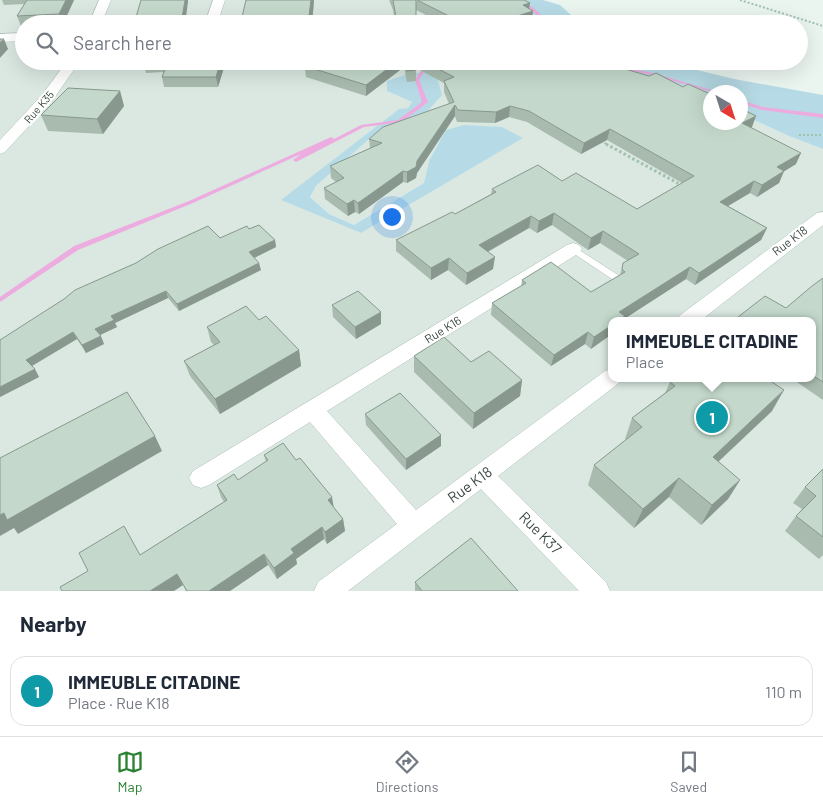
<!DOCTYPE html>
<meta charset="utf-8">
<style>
:root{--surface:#fff;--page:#f6f6f7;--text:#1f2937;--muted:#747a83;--line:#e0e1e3;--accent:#298131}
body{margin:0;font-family:Barlow,sans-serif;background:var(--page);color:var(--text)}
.compass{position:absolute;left:703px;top:85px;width:45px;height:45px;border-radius:50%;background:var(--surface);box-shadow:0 5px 20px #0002;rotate:141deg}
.you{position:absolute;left:391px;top:216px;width:18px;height:18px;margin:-12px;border:4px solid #fff;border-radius:50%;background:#1a73e8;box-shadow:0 0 0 8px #1a73e833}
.badge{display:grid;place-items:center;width:32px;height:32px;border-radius:50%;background:var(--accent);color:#fff;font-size:16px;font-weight:700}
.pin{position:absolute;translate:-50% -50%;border:2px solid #fff;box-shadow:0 1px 5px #0006}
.popup{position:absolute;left:608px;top:317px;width:208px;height:65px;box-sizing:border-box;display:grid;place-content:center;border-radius:10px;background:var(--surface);filter:drop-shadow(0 1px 4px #0005);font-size:16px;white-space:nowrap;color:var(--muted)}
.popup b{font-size:19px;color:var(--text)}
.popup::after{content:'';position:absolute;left:50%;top:100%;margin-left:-10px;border:10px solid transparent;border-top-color:var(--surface)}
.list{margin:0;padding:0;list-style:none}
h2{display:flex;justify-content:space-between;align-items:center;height:65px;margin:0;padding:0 20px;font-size:21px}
h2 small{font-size:16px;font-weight:400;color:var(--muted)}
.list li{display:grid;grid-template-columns:32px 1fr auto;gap:15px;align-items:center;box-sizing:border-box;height:70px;margin:0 10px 10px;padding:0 10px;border:1px solid var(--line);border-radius:15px}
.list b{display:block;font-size:19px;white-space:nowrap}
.list p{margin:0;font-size:16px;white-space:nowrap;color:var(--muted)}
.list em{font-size:16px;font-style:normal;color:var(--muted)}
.icon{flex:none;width:28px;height:28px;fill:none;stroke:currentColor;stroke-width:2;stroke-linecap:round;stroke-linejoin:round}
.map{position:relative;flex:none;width:823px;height:591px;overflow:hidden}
.search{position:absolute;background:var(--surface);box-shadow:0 5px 20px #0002;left:15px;right:15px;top:15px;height:55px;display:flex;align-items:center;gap:12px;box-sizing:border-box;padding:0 18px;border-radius:28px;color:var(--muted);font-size:19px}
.sheet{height:145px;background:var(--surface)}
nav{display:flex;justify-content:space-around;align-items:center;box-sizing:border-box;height:70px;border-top:1px solid var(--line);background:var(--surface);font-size:14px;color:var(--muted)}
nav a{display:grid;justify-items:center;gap:2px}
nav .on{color:var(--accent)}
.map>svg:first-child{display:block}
</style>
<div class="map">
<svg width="823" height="591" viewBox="0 0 823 591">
<rect width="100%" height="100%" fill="#ebf5f0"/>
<!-- residential -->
<path fill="#dae8e1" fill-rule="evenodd" d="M0,0h507l18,7 17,17h-518v37h568l43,13 75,48h30l1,-8 48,22 34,13v442h-823zM407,74l19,39 -19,12 -39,15 -52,46 -6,11 19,17 25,11 70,-42 5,-22 93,-23 -161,95 -79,-33 117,-91 9,-1 4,-6 -25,-11v-10zM612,321h200v57h-200z"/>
<!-- green -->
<g fill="#b7dbe6">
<path d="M507,0h36l17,5 21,19h-39l-17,-17z"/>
<path d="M592,61h68l74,18 89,16v54l-34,-13 -48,-22 -1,-22h-30v8z"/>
<path d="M426,72l11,5 5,18 -16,18 -19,12 -39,15 -52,46 -6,11 19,17 25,11 70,-42 5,-22 17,-31 18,-5 38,2 21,11 -162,95 -80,-33 118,-91 9,-1 4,-6 -25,-11v-10l20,-7z"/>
</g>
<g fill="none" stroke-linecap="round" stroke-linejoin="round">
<!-- stream -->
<g fill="#edace0" fill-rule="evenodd">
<path d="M512,0c14,0 29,12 36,24h-4l-9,-11z"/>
<path d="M427,61h4l-12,19 9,22 -26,20 -38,5 -66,34 -2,1 -3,-2 8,-6 -108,49 -115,47 -78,52v-5l74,-51 115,-45 140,-63 2,-1 3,2 27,-14 37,-5 24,-18 -7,-22z"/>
<path d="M590,61h8l12,4 43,8 65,19h-6l-60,-17 -43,-8z"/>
<path d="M740,100l23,7 60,7v4l-61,-8 -22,-7z"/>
</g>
<defs>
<path id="lane" d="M573,246l45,29 1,2 -1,2h-6l-42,-28 -1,-2z"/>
<g id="street">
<path d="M99,0h12l-10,24h-12z"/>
<path d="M213,0h12l-8,24h-12z"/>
<path d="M24,33v8l-24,1v-8z"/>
<path d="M67,61h13l-28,40 -47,51 -5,2v-14l42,-45z"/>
<path d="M823,212v13l-123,96h-24l3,-5 138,-103z"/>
<path d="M573,243l6,2 3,4 -3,4 -252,158 89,99 189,-139 7,-2v9h10l-3,5 -121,93 108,106 4,9h-31l-98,-102 -133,102h-34l4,-9 79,-58 -87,-102 -101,63 -8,3 -8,-3 -4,-7 4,-7 374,-226z"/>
</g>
</defs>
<!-- lane casing -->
<use href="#lane" stroke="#aec0b6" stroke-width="1"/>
<!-- street casing -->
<use href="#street" stroke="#aec0b6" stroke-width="1"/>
<!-- path-far1 -->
<g stroke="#a0c1ae" stroke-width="2" stroke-dasharray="2 2" stroke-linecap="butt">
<path d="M740,0l83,26"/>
<path d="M799,135h24"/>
<path d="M601,141l7,4"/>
</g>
<!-- path -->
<path stroke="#a0c1ae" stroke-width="3" stroke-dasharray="2.5 2.5" stroke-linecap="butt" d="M606,144l77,42"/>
<!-- lane -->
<use href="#lane" fill="#fff" fill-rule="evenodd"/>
<!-- street -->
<use href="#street" fill="#fff" fill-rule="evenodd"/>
</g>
<!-- wall -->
<g fill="#a9bbaf">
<path d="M2,0h72l-11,24h-39v2h-3l-4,-10 8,-12 -21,1z"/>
<path d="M246,0h68l-2,24h-69l-1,-7z"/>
<path d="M389,0l141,3 -1,6 3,13 -8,2h-80l-28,-14v14l-21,-1 -2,-13z"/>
<path d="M129,61h97l-8,26h-54l-2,-10 2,-5 -18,1 -2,-9h-4v-2h-11z"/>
<path d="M285,61h131v20l-9,1 -3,-15 -38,29 -60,-19 -1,-9z"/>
<path d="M420,61h163l18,8 151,58 -1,1 45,36 -12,7 -5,12 -22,14 -7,-4 -22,13 39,22 -6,12 -66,45 -9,-6 -62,40 -1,2h-11l-21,28 -6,-5 -34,22 -60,-51 1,-12 29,-17 1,-6 69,12 29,-17 3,-12 5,-2 -28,-18 -12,7 -36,-25 -15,8 -8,-5 -41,24 5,17 -27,16 -18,-15 -17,10 -35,-29v-11l59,-26 36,-20 1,-5 70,-8 75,28 45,-26 -75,-43 -26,14 -54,-32 -18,-5 -14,6 -38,-1 -2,-6 -38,57 -1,5 -9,5 -4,-1 -44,32 -4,-2 -7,4 -23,-17 -1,-11 12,-6 -5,-4 -1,-12 40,-18 -1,-9 80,-35 -5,-12v-9l-24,-13z"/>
<path d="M120,91l4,15 -21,28 -55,-3 -7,-16z"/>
<path d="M249,229l26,11 1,7 -22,11 7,12 -82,41 -11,-13 -53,25 2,4 -17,8 4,9 -18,9 -9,-14 -45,27 7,11 -39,20v-57l220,-102z"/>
<path d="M823,278v122l-32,-22h21v-57l-26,-13z"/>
<path d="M332,305l49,19 -25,15 -23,-22z"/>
<path d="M259,320l40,30 2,16 -81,48 -30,-38 -6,-15 30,-16 -3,-3 -4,-15z"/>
<path d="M414,356l108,24 -2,16 -47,33 -59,-57z"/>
<path d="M670,382l102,29 -54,51 22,18 -12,19 -27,26 -32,-28 -35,31 -46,-43 6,-20 32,-25 -1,-1 7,-21 33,-25z"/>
<path d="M365,414l76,21v11l-35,24 -40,-45z"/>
<path d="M264,455l69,52 10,12 2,12 -18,13 -3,-5 -28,20 1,5 -20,15 -9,-14 -38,26h-44l-3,-6 -43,-30 84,-53 -3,-5 -4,-12 21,-5 28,-18z"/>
<path d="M823,469v86l-4,4 -34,-28 11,-15 6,-7 -9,-6 12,-16z"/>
<path d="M415,582l103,9h-103z"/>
</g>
<!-- shaded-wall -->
<g fill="#89988f">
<path d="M66,0h8l-11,24 -4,-10z"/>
<path d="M185,0h3v2l-3,22h-4z"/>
<path d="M311,0h3l-2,24h-2l-1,-8z"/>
<path d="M530,3l-2,10 5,-2 -1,11 -8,2h-14l1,-6 12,-13z"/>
<path d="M4,39l4,10 -8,9v-15z"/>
<path d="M221,61h5l-8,26 -2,-10z"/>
<path d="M398,61h6v6l-38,29v-11z"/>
<path d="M120,91l4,15 -21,28 -6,-15z"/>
<path d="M455,105v11l-38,57 -1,5 -9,5v-11l10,-11z"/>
<path d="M510,106l-1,11 -14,6 1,-11z"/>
<path d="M756,116l-4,11 -14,8 4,-12z"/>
<path d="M610,129l-3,11 -26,14 3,-11z"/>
<path d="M801,153l-5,11 -24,15 5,-12z"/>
<path d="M403,171v11l-44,32 -1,-11z"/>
<path d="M784,171l-5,12 -22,14 5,-12z"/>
<path d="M754,181l-4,12 -34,20 4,-11z"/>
<path d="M354,200l1,12 -7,4 -1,-12z"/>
<path d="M554,213l-2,12 -15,8 2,-12z"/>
<path d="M531,216l-2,12 -51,29 1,-12z"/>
<path d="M767,228l-6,12 -66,45 4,-12z"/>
<path d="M603,231l-3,12 -12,7 3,-12z"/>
<path d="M275,240l1,7 -26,13 -1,-8z"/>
<path d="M495,257l-2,12 -27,16 1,-12z"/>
<path d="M449,258l-1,12 -17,10v-12z"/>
<path d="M259,263l2,7 -82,41 -2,-7z"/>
<path d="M690,267l-4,12 -62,40 -1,2h-6l2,-9z"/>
<path d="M166,291l2,7 -53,25 2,4 -19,9 -3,-7 16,-13z"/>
<path d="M381,312v12l-25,15 -1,-12z"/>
<path d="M612,325v9l-21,15 3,-12z"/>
<path d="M73,332l4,7 -47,28 -4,-7z"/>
<path d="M588,332l-3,12 -34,22 3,-11z"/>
<path d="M101,336l3,8 -18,9 -4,-8z"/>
<path d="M299,350l2,16 -81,48 -5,-15z"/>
<path d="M35,369l4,8 -39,20v-10z"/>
<path d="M522,380l-2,16 -47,33 1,-16z"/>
<path d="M784,390l-12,21 -70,66 11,-20z"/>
<path d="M441,435v11l-35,24v-11z"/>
<path d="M155,436l7,15 -144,83 -4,-6 -14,8v-21z"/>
<path d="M679,478l-10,19 -35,31 9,-19z"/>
<path d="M740,480l-12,19 -27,26 11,-20z"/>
<path d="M332,497l2,12 -6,-9z"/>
<path d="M343,519l2,12 -18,13 -2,-12z"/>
<path d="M322,527l2,12 -28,20 1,5 -20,15 -3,-11 17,-19z"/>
<path d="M264,554l4,11 -38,26h-21z"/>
<path d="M177,574l6,11 -9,6h-24z"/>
</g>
<!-- building -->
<g fill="#c4d9cc" stroke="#89988f">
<path d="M27,0h39l-7,14 -42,2z"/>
<path d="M141,0h44l-4,24h-47z"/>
<path d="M246,0h65l-2,16 -67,1z"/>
<path d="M393,0h23v24h-31l12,-1z"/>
<path d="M417,0h107l6,3 -7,2 10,6 -22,7 9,6h-55z"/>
<path d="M0,39h4l-4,4z"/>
<path d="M144,61h77l-5,16h-54l6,-15 -25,1z"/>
<path d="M310,61h88l-32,24 -61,-19z"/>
<path d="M405,61h11v9l-9,1z"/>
<path d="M423,61h160l18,8 7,-5 41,12 7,-3 27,14 5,-3 22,10v28h30v-14l16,8 -14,7 59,30 -24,14 7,4 -22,14 -8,-4 -34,21 47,26 -68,45 -9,-6 -71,45 6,4 -7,5h-6v4l-18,12 -6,-5 -34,23 -62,-52 34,-20 -4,-3 29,-18 40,30 34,-20 -3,-3 1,-6 16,-9 -36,-23 -12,7 -37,-25 -15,8 -8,-5 -52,29 16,12 -28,16 -18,-15 -18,10 -35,-28 56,-28 3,2 41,-22 -4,-3 46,-24 24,16 14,-8 61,36 57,-33 -84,-47 -26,14 -55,-32 -19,-5 -14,6 -38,-2 -3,-5 -38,56 -1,6 -9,5 -4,-1 -45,32 -4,-3 -7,4 -23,-16 20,-10 -14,-12 52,-23 -13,-4 14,-12 71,-25 -10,-21 10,-4z"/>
<path d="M68,88l52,3 -23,28 -56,-4z"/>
<path d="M259,225l16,15 -26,12 10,11 -82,41 -11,-13 -55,25 3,4 -19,9 6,7 -19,9 -9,-13 -47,28 9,9 -35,18v-47l64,-41 11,-9 61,-27 22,-14 50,-23 12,12 27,-12 2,3z"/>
<path d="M823,278v104l-11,-7v-54h-79l32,-25 21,12 26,-22z"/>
<path d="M358,291l23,21 -26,15 -23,-22z"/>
<path d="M246,306l13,14 7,-4 33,34 -84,49 -31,-38 36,-19 -13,-15z"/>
<path d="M444,337l27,25 18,-11 33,29 -48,33 -60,-57z"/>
<path d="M674,378h92l18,12 -71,67 27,23 -28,25 -33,-27 -36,31 -49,-44 48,-38 -10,-9 43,-32 -5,-4z"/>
<path d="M127,392l28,44 -148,84 -3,-7 -4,2v-57z"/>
<path d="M400,393l41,42 -35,24 -41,-45z"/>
<path d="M283,443l13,17 4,-2 32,39 -4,3 15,19 -18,13 -3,-5 -31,22 3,4 -20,15 -10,-14 -55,37h-22l-10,-17 -27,17h-88l-2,-4 28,-16 -9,-18 45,-27 16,29 87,-55 -10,-15 17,-11 4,6 30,-20 -4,-5z"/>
<path d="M823,469v68l-27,-21 20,-20 -11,-9z"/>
<path d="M471,538l47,53h-96l-7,-9z"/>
</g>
<g text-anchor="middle" stroke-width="4.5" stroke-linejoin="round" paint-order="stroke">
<!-- far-street labels -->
<g font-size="11" fill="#39493f" stroke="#fff">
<text transform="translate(39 107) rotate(-49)" y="4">Rue K35</text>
</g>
<!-- street labels -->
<g font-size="12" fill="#39493f" stroke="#fff">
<text transform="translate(790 241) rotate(-37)" y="4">Rue K18</text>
<text transform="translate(443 330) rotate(-32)" y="4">Rue K16</text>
</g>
<!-- near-street labels -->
<g font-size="15" fill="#39493f" stroke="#fff">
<text transform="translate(470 485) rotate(-36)" y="5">Rue K18</text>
<text transform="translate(540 533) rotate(45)" y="5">Rue K37</text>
</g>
</g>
</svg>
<svg class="compass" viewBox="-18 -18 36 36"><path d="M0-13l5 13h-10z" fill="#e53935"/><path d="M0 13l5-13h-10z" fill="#747a83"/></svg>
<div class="you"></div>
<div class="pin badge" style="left:712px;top:417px;background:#0f9aa8">1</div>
<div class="popup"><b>IMMEUBLE CITADINE</b>Place</div>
<div class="search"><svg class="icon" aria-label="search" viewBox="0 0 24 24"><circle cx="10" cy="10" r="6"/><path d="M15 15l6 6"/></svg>Search here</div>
</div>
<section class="sheet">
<h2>Nearby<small></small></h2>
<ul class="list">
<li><span class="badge" style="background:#0f9aa8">1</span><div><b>IMMEUBLE CITADINE</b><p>Place · Rue K18</p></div><em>110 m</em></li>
</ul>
</section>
<nav>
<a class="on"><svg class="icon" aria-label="map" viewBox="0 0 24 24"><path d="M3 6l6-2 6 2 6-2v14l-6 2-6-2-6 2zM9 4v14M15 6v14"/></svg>Map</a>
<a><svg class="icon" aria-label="directions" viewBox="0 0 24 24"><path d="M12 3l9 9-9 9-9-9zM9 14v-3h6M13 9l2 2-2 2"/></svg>Directions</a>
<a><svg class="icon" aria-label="saved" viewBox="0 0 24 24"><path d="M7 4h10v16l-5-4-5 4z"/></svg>Saved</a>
</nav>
